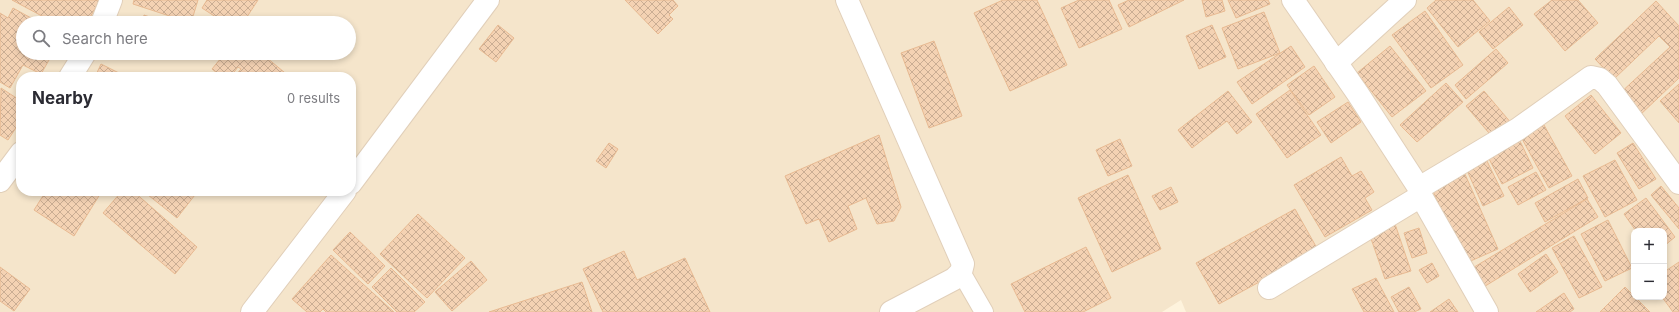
<!DOCTYPE html>
<meta charset="utf-8">
<style>
:root{--surface:#fff;--page:#f7f7f7;--text:#2b2b33;--muted:#7c7c81;--line:#e1e1e2}
body{margin:0;font-family:Inter,sans-serif;background:var(--page);color:var(--text)}
.controls{position:absolute;right:12px;bottom:12px;display:grid;overflow:hidden;border-radius:8px;box-shadow:0 2px 6px #0003}
.controls button{width:36px;height:36px;display:grid;place-items:center;padding:0;border:0;border-bottom:1px solid var(--line);background:var(--surface);color:var(--text);font:20px sans-serif}
.list{margin:0;padding:0;list-style:none}
h2{display:flex;justify-content:space-between;align-items:center;height:52px;margin:0;padding:0 16px;font-size:17px}
h2 small{font-size:13px;font-weight:400;color:var(--muted)}
.icon{flex:none;width:22px;height:22px;fill:none;stroke:currentColor;stroke-width:2;stroke-linecap:round;stroke-linejoin:round}
.map{position:relative;flex:none;width:1679px;height:312px;overflow:hidden}
.search{position:absolute;background:var(--surface);box-shadow:0 2px 6px #0003;left:16px;top:16px;width:340px;height:44px;display:flex;align-items:center;gap:10px;box-sizing:border-box;padding:0 14px;border-radius:22px;color:var(--muted);font-size:15px}
.panel{position:absolute;background:var(--surface);box-shadow:0 2px 6px #0003;left:16px;top:72px;width:340px;height:124px;border-radius:16px}
.map>svg:first-child{display:block}
</style>
<div class="map">
<svg width="1679" height="312" viewBox="0 0 1679 312">
<defs>
<pattern id="building-cross-hatch" width="8" height="8" patternUnits="userSpaceOnUse"><rect width="8" height="8" fill="#f4d2b3"/><path d="M0 0l8 8M0 8l8-8" fill="none" stroke="#caad93"/></pattern>
</defs>
<rect width="100%" height="100%" fill="#fef3dd"/>
<!-- residential -->
<path fill="#f5e5cb" fill-rule="evenodd" d="M0,0h1679v312h-493l-5,-12 -19,12h-1162zM23,23h326v30h-326zM21,77h330v114h-330zM1634,231h30v66h-30z"/>
<!-- building -->
<g fill="url(#building-cross-hatch)" stroke="#e8ba92">
<path d="M12,0h85l2,1 -12,22h-32z"/>
<path d="M134,0h64l-7,23 -58,-19z"/>
<path d="M207,0h51l-15,23h-18l-23,-15z"/>
<path d="M625,0h48l5,6 -9,9 4,4 -15,15z"/>
<path d="M1003,0h34l30,65 -57,26 -36,-78z"/>
<path d="M1079,0h30l13,29 -43,19 -18,-40z"/>
<path d="M1129,0h55l-55,27 -11,-22z"/>
<path d="M1202,0h20l3,11 -19,6z"/>
<path d="M1228,0h40l2,4 -34,14z"/>
<path d="M1436,0h37l17,21 -32,26 -31,-39z"/>
<path d="M1552,0h26l20,23 -33,28 -31,-37z"/>
<path d="M1656,1l23,25v52l-40,38 -21,-21 52,-48 -11,-11 -45,43 -19,-20z"/>
<path d="M1509,7l14,18 -30,24 -14,-17z"/>
<path d="M13,8l27,15h-17v30h30l-12,21 -18,-9 -13,23 -10,-6v-69l8,5z"/>
<path d="M1425,11l38,54 -32,23 -39,-53z"/>
<path d="M1264,12l16,41 -42,16 -16,-41z"/>
<path d="M144,15l23,8h-25z"/>
<path d="M498,25l16,13 -18,24 -17,-13z"/>
<path d="M1212,25l14,32 -27,12 -13,-33z"/>
<path d="M934,41l28,75 -33,12 -28,-75z"/>
<path d="M1291,46l14,21 -53,37 -15,-22z"/>
<path d="M1390,46l36,45 -34,26 -35,-44z"/>
<path d="M1496,49l12,14 -42,36 -11,-14z"/>
<path d="M141,53h18l-2,6z"/>
<path d="M225,53h36l29,24h-56l7,-8 -3,-2 -8,10h-8l-10,-8z"/>
<path d="M101,64l26,13h-32z"/>
<path d="M1314,66l21,31 -26,18 -22,-30z"/>
<path d="M1446,83l17,19 -46,40 -17,-17z"/>
<path d="M1679,84v39l-19,-22z"/>
<path d="M1,88l20,13v19l-13,20 -8,-5z"/>
<path d="M1290,90l31,45 -34,23 -31,-44z"/>
<path d="M1228,91l24,31 -15,12 -10,-13 -35,27 -14,-18z"/>
<path d="M1484,91l28,33 -18,15 -28,-33z"/>
<path d="M1591,95l30,38 -26,21 -30,-38z"/>
<path d="M1348,102l13,20 -30,21 -14,-21z"/>
<path d="M1544,125l28,51 -23,12 -28,-51z"/>
<path d="M879,135l22,72 -7,14 -17,3 -11,-26 -18,8 9,23 -28,13 -10,-23 -13,5 -21,-48z"/>
<path d="M1518,137l15,31 -31,16 -16,-31z"/>
<path d="M1120,139l12,27 -24,10 -12,-26z"/>
<path d="M609,143l9,6 -12,19 -10,-7z"/>
<path d="M1633,143l23,36 -17,10 -22,-36z"/>
<path d="M1341,157l11,19 9,-5 13,21 -9,6 7,12 -47,27 -31,-52z"/>
<path d="M1485,157l19,39 -21,10 -18,-40z"/>
<path d="M1615,160l22,40 -32,17 -22,-41z"/>
<path d="M1464,172l34,77 -32,14 -35,-76z"/>
<path d="M1536,172l10,18 -28,15 -10,-18z"/>
<path d="M1128,175l33,74 -49,23 -34,-74z"/>
<path d="M1578,179l10,19 -43,24 -10,-19z"/>
<path d="M1661,186l18,22v21l-28,-34z"/>
<path d="M1171,187l7,15 -18,8 -8,-14z"/>
<path d="M46,191h56l-28,45 -40,-26z"/>
<path d="M122,191h11l64,56 -22,27 -72,-61z"/>
<path d="M143,191h55l-21,27z"/>
<path d="M1646,198l29,39 -11,9v-15h-28l-12,-17z"/>
<path d="M1587,199l11,18 -116,71 -11,-19z"/>
<path d="M1295,209l23,41 -99,54 -23,-41z"/>
<path d="M418,214l47,44 -38,40 -47,-44z"/>
<path d="M1608,220l24,48 -27,13 -24,-47z"/>
<path d="M1394,221l17,50 -26,8 -17,-49z"/>
<path d="M1419,228l8,25 -15,5 -8,-25z"/>
<path d="M350,232l35,34 -17,18 -35,-34z"/>
<path d="M1574,236l28,51 -23,11 -27,-50z"/>
<path d="M1086,247l25,51 -28,14h-58l-14,-28z"/>
<path d="M624,251l13,29 48,-22 25,54h-107l-20,-43z"/>
<path d="M1546,254l12,18 -28,20 -12,-18z"/>
<path d="M331,255l63,57h-68l-3,-3 -3,3h-13l-15,-13z"/>
<path d="M471,261l16,19 -35,31 -17,-19z"/>
<path d="M1679,262v50h-6l-11,-15h2v-25z"/>
<path d="M1432,263l7,13 -12,7 -8,-13z"/>
<path d="M0,267l30,22 -16,22 -14,-10z"/>
<path d="M391,268l34,34 -11,10h-17l-25,-25z"/>
<path d="M1376,278l18,34h-30l-12,-23z"/>
<path d="M582,282l10,30h-103z"/>
<path d="M1409,287l12,22 -7,3h-15l-8,-15z"/>
<path d="M1625,287l25,25h-50z"/>
<path d="M1564,293l10,16 -4,3h-34z"/>
<path d="M1449,299l9,13h-28z"/>
</g>
<g fill="none" stroke-linecap="round" stroke-linejoin="round">
<defs>
<path id="lane" d="M961,272l23,40"/>
<g id="street">
<path d="M847,0l116,264 -2,8 -7,7 -63,33"/>
<path d="M1293,0l65,94 61,94 2,8 66,116"/>
<path d="M102,23l9,-23"/>
<path d="M1336,63l69,-63"/>
<path d="M70,77l15,-24"/>
<path d="M0,181l21,-28"/>
<path d="M351,183l137,-183"/>
<path d="M1419,188l99,-59 73,-52 9,2 7,6 72,98"/>
<path d="M1269,288l152,-92"/>
<path d="M252,312l93,-121"/>
</g>
</defs>
<!-- lane casing -->
<use href="#lane" stroke="#e1cfb9" stroke-width="20"/>
<!-- street casing -->
<use href="#street" stroke="#e1cfb9" stroke-width="24"/>
<!-- lane -->
<use href="#lane" stroke="#fff" stroke-width="18"/>
<!-- street -->
<use href="#street" stroke="#fff" stroke-width="22"/>
</g>
</svg>
<div class="controls">
<button>+</button>
<button>−</button>
</div>
<div class="search"><svg class="icon" aria-label="search" viewBox="0 0 24 24"><circle cx="10" cy="10" r="6"/><path d="M15 15l6 6"/></svg>Search here</div>
<section class="panel">
<h2>Nearby<small>0 results</small></h2>
<ul class="list">
</ul>
</section>
</div>
